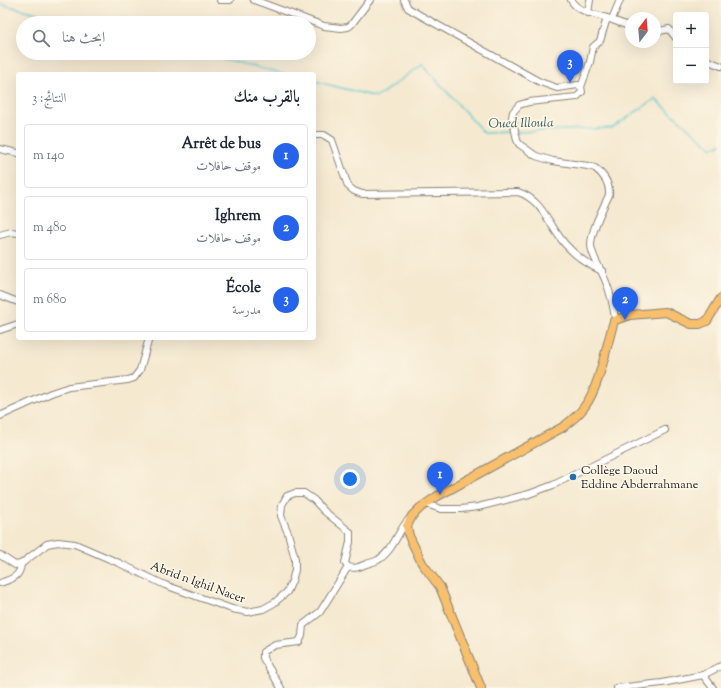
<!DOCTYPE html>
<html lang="ar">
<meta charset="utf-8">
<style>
:root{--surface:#fff;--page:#f2f2f3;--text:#1f2937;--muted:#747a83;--line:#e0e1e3;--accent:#2563eb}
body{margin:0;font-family:"Sorts Mill Goudy",Amiri,serif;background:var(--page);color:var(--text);direction:rtl}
.controls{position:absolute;right:12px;top:12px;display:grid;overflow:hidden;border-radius:4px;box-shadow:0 4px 16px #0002}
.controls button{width:36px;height:36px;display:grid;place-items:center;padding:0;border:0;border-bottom:1px solid var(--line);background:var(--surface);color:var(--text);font:20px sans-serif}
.compass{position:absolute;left:625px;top:12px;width:36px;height:36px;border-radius:50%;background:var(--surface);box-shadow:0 4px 16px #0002;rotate:16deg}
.you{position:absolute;left:350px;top:479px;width:14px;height:14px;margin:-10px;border:3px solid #fff;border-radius:50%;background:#1a73e8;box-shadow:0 0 0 6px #1a73e833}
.badge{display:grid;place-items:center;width:26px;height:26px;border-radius:50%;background:var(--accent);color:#fff;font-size:13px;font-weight:700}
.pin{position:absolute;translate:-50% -33px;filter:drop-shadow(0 1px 2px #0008)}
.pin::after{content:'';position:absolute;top:21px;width:14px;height:12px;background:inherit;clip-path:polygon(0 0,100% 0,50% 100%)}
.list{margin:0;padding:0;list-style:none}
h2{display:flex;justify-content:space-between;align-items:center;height:52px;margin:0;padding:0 16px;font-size:17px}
h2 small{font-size:13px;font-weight:400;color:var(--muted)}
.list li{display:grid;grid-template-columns:26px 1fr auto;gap:12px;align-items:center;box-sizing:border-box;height:64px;margin:0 8px 8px;padding:0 8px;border:1px solid var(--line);border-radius:4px}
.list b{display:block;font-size:15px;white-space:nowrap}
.list p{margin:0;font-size:13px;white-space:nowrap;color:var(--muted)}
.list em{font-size:13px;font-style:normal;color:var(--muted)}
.icon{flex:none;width:22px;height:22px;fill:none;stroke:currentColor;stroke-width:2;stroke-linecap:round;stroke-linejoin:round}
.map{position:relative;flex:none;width:721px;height:688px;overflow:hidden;direction:ltr}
.search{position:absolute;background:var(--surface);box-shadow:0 4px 16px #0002;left:16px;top:16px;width:300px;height:44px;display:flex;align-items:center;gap:10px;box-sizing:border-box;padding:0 14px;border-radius:22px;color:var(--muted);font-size:15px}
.panel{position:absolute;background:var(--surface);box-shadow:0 4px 16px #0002;left:16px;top:72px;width:300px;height:268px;border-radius:4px;direction:rtl}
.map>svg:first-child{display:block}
</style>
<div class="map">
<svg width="721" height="688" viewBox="0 0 721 688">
<rect width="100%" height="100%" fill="#fcf5e5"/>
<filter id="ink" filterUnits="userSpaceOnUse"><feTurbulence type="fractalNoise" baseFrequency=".025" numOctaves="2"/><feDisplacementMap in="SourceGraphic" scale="8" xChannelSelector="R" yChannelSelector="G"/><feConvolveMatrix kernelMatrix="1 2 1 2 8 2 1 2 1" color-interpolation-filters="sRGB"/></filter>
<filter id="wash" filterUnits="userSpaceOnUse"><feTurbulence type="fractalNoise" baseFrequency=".012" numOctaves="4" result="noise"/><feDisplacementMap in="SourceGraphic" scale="16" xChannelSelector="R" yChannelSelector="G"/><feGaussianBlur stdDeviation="0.9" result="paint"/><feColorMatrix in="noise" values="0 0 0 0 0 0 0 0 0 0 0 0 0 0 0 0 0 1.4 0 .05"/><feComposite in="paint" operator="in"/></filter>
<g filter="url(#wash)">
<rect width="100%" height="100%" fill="#f5e9d0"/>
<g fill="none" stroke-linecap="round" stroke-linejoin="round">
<!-- stream -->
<g stroke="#5cc9d1" stroke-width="1.5">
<path d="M0,4l78,19"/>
<path d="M199,53l85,21"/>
<path d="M314,81l63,16 45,-33 62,69 30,-1"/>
<path d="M518,132l94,-4 43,-29 57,49 9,-4"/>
</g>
</g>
</g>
<g filter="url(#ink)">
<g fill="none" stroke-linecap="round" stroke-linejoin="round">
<defs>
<g id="minor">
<path d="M220,0h10"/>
<path d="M254,0l70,26 17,2 7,-1 3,-2 19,-25"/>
<path d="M404,0l4,8 10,6 122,68 17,6 21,-3 3,2 1,5 -5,5 -48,5 -10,3 -6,7 -1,5 5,23 2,4 17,12 17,5 35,5 7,2c9,7 15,15 14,27 -6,13 -18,35 -18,50 0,10 11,26 15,37 5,12 7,23 9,36"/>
<path d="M571,0c6,12 25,14 36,18l-7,23 -7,6 -3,15 -9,25"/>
<path d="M588,13l2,-13"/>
<path d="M607,18l24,9"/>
<path d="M612,19l8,-19"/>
<path d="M655,32l14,-3 7,9"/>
<path d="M706,60l15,6"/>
<path d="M314,135h10l8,5 16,46 6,5 8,3 156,-2c25,8 31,34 47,52 10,11 23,21 37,27"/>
<path d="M0,149l18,4"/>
<path d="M0,235l11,-3 7,1"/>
<path d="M0,295l18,7"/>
<path d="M0,330l18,-6"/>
<path d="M0,416l51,-23 18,-6 59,-7 6,-2 6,-8 9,-32"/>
<path d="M426,504l15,5h20l17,-2 51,-13 24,-9 112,-55"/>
<path d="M0,555l15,10 6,-1 26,-20 11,-2 17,2 44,19 46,22 67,24 16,3 15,-3 11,-6 13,-11 5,-11 3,-11v-11l-7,-26 -7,-17 1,-11 5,-9 8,-3h9l10,7 10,11 26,21v10l-5,21 3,4c7,2 11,0 18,-3 4,-1 8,-2 12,-4 15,-9 19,-27 30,-40"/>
<path d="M0,583c12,-4 20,-6 21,-19"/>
<path d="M703,675l10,13"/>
<path d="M281,688l-18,-30v-6l12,-7 24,-3 3,-6 1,-11 17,-13 28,-45"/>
<path d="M617,688l45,-5 41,-8 18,-9"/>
</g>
<g id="major">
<path d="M618,319l12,-4 36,-3 25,12h9l7,-3 14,-23"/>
<path d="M481,688l-41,-101 -18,-24 -13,-27 -2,-10 5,-10 8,-8 16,-11 127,-70c8,-6 16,-12 22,-21 15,-21 21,-59 29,-85"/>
</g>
</defs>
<!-- minor casing -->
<use href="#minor" stroke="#888276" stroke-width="8"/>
<!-- major casing -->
<use href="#major" stroke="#888276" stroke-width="10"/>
<!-- minor -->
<use href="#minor" stroke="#fff" stroke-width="6"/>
<!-- major -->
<use href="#major" stroke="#f8bf6c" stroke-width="8"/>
</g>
</g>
<!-- markers -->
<circle fill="#1f6fb2" stroke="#fcf5e5" stroke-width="1.5" cx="573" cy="477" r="4"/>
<g text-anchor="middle" stroke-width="3.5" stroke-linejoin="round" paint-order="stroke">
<!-- poi labels -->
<g font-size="12" fill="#1c1c1c" stroke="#fcf5e5" text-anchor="start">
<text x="581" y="474">Collège Daoud<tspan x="581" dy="14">Eddine Abderrahmane</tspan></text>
</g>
<!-- street labels -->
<g font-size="12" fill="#1c1c1c" stroke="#fcf5e5">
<text transform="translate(198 582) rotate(20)" y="4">Abrid n Ighil Nacer</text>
</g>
<!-- water labels -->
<g font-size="13" font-style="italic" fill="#32595b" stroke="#fcf5e5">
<text transform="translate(521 122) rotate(-1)" y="5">Oued Illoula</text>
</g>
</g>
</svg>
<div class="controls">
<button>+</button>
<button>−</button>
</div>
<svg class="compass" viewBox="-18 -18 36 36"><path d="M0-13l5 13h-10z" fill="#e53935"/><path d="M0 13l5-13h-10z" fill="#747a83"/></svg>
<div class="you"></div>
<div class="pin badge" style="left:440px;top:495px">1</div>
<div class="pin badge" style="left:625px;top:320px">2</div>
<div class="pin badge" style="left:570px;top:83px">3</div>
<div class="search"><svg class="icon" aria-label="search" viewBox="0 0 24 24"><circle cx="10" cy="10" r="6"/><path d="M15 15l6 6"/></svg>ابحث هنا</div>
<section class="panel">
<h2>بالقرب منك<small>النتائج: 3</small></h2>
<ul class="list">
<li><span class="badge">1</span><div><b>Arrêt de bus</b><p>موقف حافلات</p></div><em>140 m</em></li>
<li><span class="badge">2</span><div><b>Ighrem</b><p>موقف حافلات</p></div><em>480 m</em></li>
<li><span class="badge">3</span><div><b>École</b><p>مدرسة</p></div><em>680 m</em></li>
</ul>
</section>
</div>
